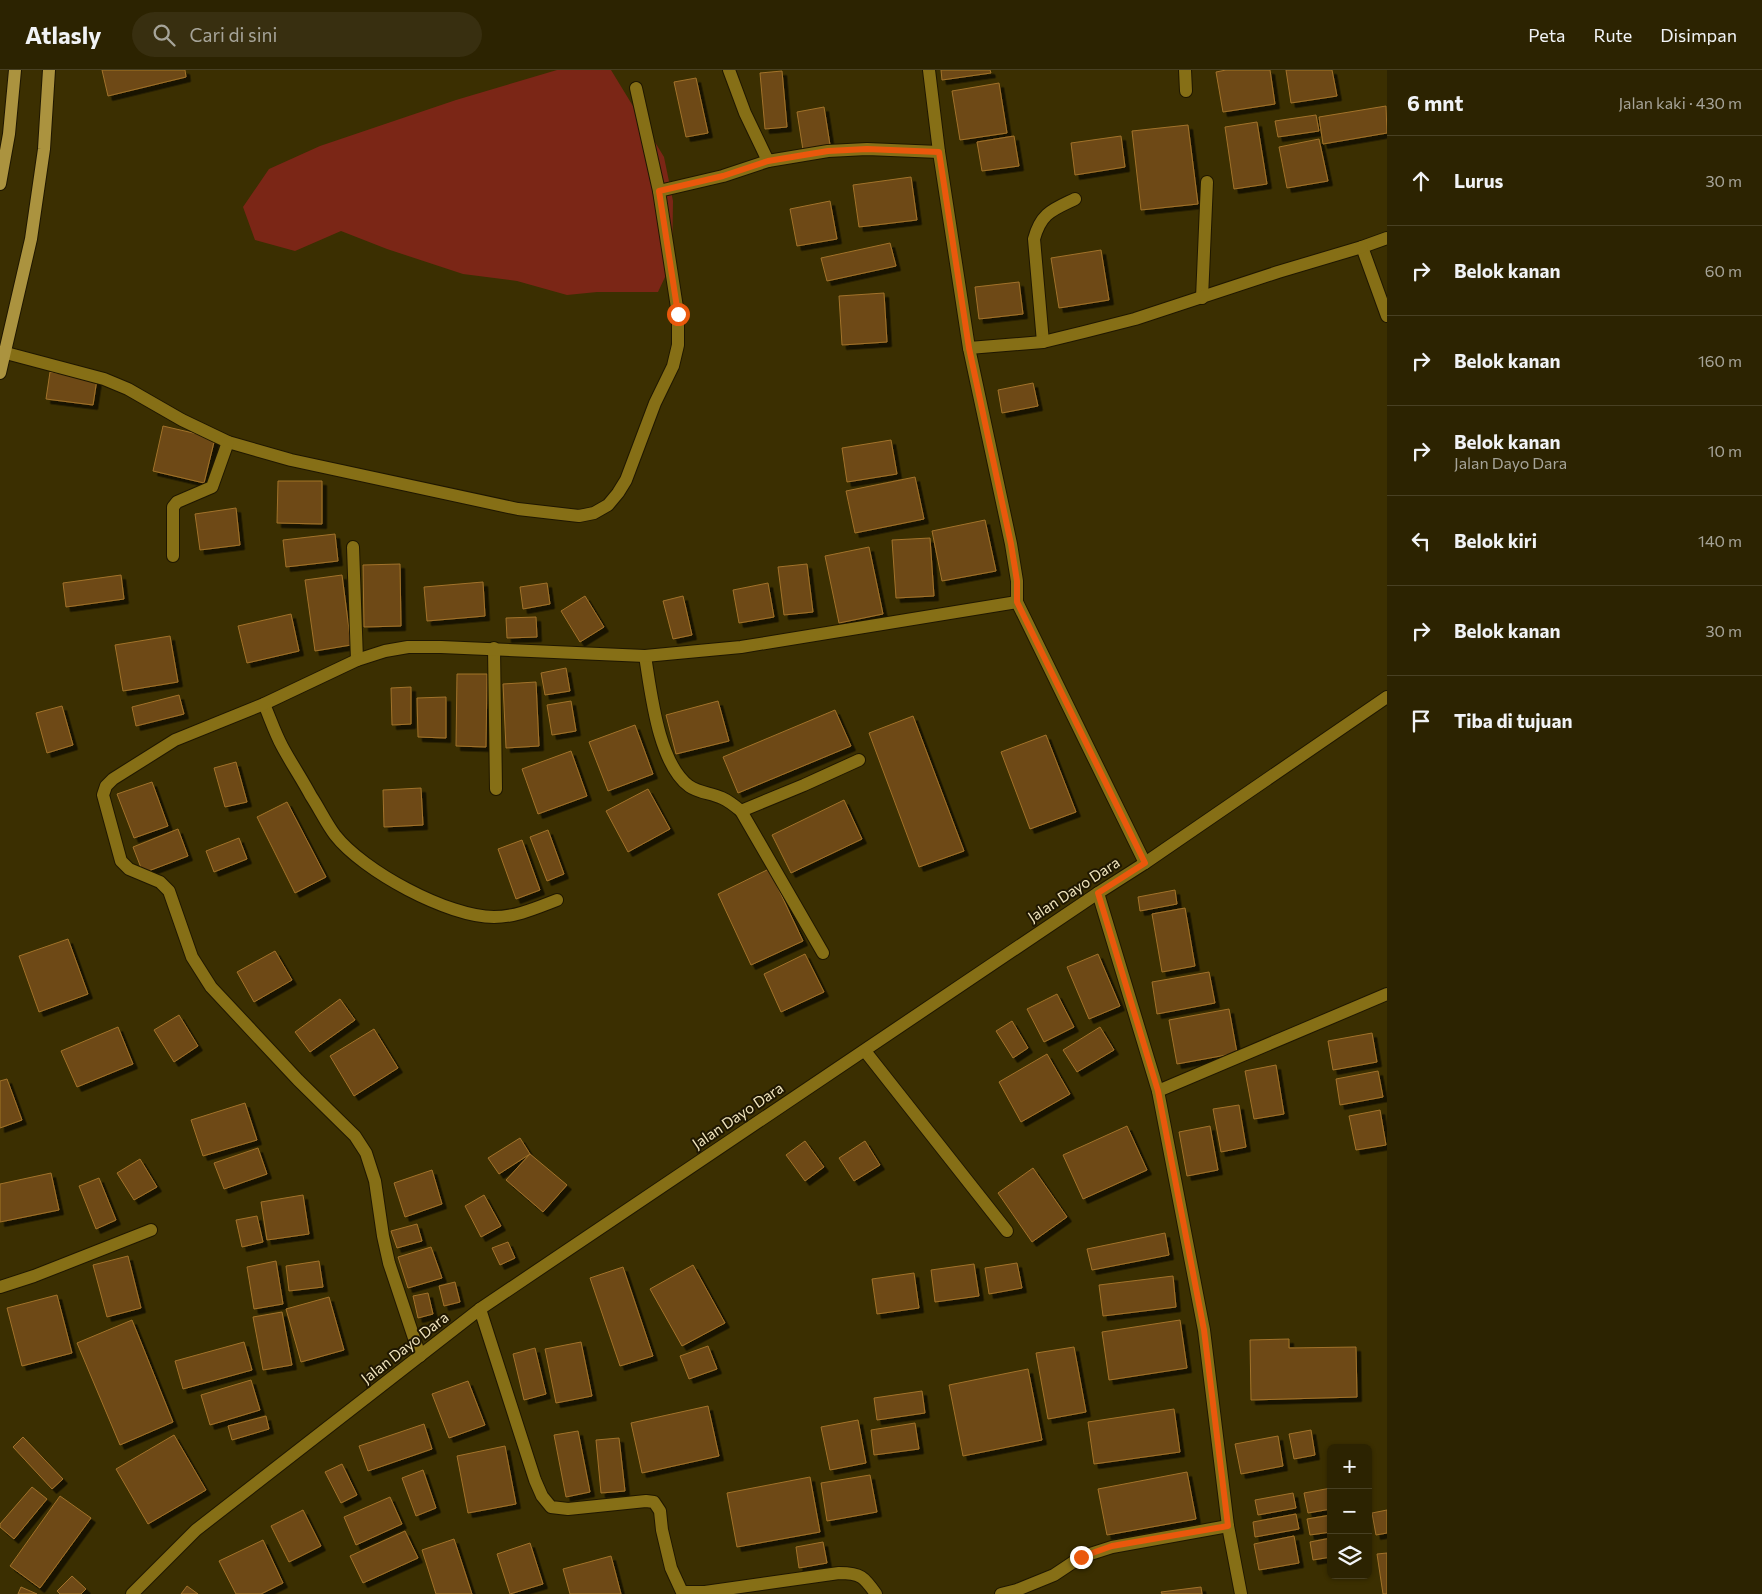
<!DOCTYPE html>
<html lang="id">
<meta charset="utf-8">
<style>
:root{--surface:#2c2301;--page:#382f10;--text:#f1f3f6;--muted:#a6a499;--line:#484023}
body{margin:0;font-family:Commissioner,sans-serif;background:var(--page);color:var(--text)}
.controls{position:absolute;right:15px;bottom:15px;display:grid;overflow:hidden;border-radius:8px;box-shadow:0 1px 4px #0004}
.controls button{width:45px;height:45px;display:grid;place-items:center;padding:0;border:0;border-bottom:1px solid var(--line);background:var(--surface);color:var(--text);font:25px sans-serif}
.stop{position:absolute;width:15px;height:15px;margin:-11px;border:4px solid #ea580c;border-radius:50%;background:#fff}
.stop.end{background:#ea580c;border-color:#fff;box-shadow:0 1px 5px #0008}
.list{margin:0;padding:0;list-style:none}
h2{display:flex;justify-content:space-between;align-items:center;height:65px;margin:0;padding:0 20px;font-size:21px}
h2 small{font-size:16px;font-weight:400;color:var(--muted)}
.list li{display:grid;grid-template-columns:32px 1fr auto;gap:15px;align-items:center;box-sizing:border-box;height:90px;padding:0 20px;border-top:1px solid var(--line)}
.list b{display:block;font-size:19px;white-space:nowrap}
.list p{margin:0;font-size:16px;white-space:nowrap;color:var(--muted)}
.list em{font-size:16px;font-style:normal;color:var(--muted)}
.icon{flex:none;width:28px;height:28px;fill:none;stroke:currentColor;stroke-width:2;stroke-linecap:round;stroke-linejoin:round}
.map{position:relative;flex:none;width:1387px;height:1524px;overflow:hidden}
header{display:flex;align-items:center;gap:30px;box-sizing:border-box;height:70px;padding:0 25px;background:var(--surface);border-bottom:1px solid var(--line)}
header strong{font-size:24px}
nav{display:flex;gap:28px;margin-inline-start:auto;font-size:18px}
.search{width:350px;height:45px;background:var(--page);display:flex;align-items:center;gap:12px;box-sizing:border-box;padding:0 18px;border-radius:28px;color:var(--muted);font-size:19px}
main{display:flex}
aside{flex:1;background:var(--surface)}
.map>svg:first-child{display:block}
</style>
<header>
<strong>Atlasly</strong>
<div class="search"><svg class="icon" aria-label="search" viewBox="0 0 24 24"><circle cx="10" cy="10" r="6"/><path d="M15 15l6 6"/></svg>Cari di sini</div>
<nav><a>Peta</a><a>Rute</a><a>Disimpan</a></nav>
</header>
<main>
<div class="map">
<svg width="1387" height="1524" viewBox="0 0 1387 1524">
<defs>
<filter id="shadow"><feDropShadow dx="4.5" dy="4.5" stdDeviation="0" flood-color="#0009"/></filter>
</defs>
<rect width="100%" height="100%" fill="#3b2f01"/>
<!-- green -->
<path fill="#7b2616" d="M557,0h54l53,87 9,44 -1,61 -14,30h-61l-30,3 -50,-14 -54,-7 -76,-25 -46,-18 -46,20 -40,-11 -12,-33 26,-38 51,-23 136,-46z"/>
<!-- building -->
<g fill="#6e4a13" stroke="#a2722b" filter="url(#shadow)">
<path d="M102,0h83l1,7 -78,19z"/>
<path d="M941,0h49l1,3 -49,7z"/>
<path d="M1226,0h44l5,34 -52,8 -7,-40z"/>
<path d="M1286,0h46l5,26 -46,7z"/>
<path d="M782,1l5,56 -22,2 -5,-56z"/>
<path d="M696,8l12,55 -22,4 -12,-55z"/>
<path d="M999,13l8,50 -47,7 -8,-49z"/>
<path d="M1386,36l1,27 -64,11 -4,-27z"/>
<path d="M824,37l6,38 -27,5 -6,-38z"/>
<path d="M1316,45l3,16 -41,6 -3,-16z"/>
<path d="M1257,52l10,62 -33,5 -9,-62z"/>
<path d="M1188,55l10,79 -57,6 -9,-79z"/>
<path d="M1014,66l5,30 -37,5 -5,-29z"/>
<path d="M1121,66l4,31 -50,8 -4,-32z"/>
<path d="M1319,69l9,42 -41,7 -8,-41z"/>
<path d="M911,107l6,43 -58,7 -6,-42z"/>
<path d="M830,131l7,38 -40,7 -7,-37z"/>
<path d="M890,173l6,23 -69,15 -6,-23z"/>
<path d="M1101,180l8,50 -50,8 -8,-50z"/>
<path d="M1019,212l4,32 -44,5 -4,-32z"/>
<path d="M884,223l3,49 -45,3 -3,-49z"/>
<path d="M50,302l47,7 -4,26 -47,-6z"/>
<path d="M1033,313l5,23 -36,7 -4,-23z"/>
<path d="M163,356l52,12 -11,45 -51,-12z"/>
<path d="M891,370l6,34 -50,8 -5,-34z"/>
<path d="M915,407l9,42 -69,14 -9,-42z"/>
<path d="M278,411h44v43l-45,-1z"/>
<path d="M236,438l4,37 -40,5 -5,-36z"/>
<path d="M985,450l11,51 -54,10 -10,-50z"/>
<path d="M335,464l3,27 -52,6 -3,-27z"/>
<path d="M930,468l4,58 -38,2 -4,-58z"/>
<path d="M869,477l14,67 -44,9 -14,-67z"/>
<path d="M400,494l1,62 -37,1 -1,-62z"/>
<path d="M807,494l6,48 -29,3 -6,-48z"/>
<path d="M121,505l3,24 -58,8 -3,-24z"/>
<path d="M342,505l9,70 -36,6 -10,-71z"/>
<path d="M483,512l2,34 -58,5 -3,-34z"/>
<path d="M547,513l3,21 -27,5 -3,-22z"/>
<path d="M768,513l6,34 -35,6 -6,-33z"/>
<path d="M585,526l19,31 -24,15 -19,-31z"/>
<path d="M683,526l9,39 -19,4 -10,-38z"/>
<path d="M291,544l8,37 -52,12 -9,-37z"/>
<path d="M536,547l1,20 -30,1 -1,-20z"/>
<path d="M170,566l8,46 -55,9 -8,-46z"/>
<path d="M566,598l4,23 -25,4 -4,-22z"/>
<path d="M457,604h30l-1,73 -30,-1z"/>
<path d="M536,612l3,64 -33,2 -3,-64z"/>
<path d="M411,617v37l-19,1 -1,-37z"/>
<path d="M179,625l5,19 -48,12 -4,-19z"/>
<path d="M446,627v41l-28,-1 -1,-39z"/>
<path d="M571,631l5,30 -24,4 -5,-30z"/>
<path d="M718,631l11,40 -53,13 -10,-39z"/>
<path d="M62,636l11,39 -26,8 -11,-40z"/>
<path d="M835,640l16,36 -113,47 -15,-36z"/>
<path d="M913,646l51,135 -45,16 -50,-134z"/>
<path d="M635,655l18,49 -45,17 -19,-49z"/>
<path d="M1046,665l30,77 -46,17 -29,-77z"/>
<path d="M571,681l16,45 -49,18 -16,-45z"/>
<path d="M236,692l11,40 -22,5 -11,-39z"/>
<path d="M152,712l16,44 -34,12 -17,-44z"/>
<path d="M421,718l2,37 -39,2 -1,-37z"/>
<path d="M648,719l22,40 -42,23 -22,-41z"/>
<path d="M844,730l18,39 -71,34 -19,-38z"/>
<path d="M287,732l39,75 -31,16 -38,-76z"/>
<path d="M178,759l10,27 -45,17 -10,-26z"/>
<path d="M548,760l16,44 -17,7 -17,-44z"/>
<path d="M239,768l8,21 -33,13 -8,-21z"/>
<path d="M522,770l18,50 -24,9 -18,-50z"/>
<path d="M769,799l34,72 -52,24 -33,-71z"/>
<path d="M1175,820l2,14 -37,7 -2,-14z"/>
<path d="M1185,838l10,58 -33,6 -10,-58z"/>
<path d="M68,869l20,55 -49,18 -20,-56z"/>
<path d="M275,881l17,29 -38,22 -17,-30z"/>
<path d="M805,884l19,38 -43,20 -17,-38z"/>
<path d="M1098,884l22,52 -31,13 -22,-52z"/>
<path d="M1209,902l6,31 -58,11 -5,-32z"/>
<path d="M1057,924l17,33 -30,15 -17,-33z"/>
<path d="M340,929l15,21 -45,32 -15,-20z"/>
<path d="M1229,939l8,44 -60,11 -8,-44z"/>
<path d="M179,945l19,31 -24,16 -20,-32z"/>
<path d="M1012,951l16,27 -15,10 -17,-27z"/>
<path d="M118,957l15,37 -56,23 -16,-36z"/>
<path d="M1100,957l14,23 -37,22 -14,-22z"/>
<path d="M374,959l24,39 -44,28 -24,-40z"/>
<path d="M1372,963l5,29 -44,8 -5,-29z"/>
<path d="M1047,984l23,40 -49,28 -22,-40z"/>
<path d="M1276,995l8,49 -30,5 -9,-48z"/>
<path d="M1378,1001l5,26 -43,8 -4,-26z"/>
<path d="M7,1009l15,41 -22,8v-47z"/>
<path d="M245,1033l12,37 -54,16 -12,-36z"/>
<path d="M1239,1035l7,42 -25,5 -8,-43z"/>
<path d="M1380,1040l6,35 -30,5 -7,-34z"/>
<path d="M1127,1056l20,44 -64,29 -20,-44z"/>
<path d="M1210,1056l8,44 -31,6 -8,-44z"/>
<path d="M520,1068l10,16 -31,20 -11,-16z"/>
<path d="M805,1071l19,26 -19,14 -19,-26z"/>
<path d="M865,1071l15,24 -26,16 -15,-23z"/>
<path d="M258,1078l9,26 -43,15 -10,-26z"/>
<path d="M530,1084l37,31 -24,27 -37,-32z"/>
<path d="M140,1089l17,28 -23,13 -17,-27z"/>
<path d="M1033,1098l34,49 -35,25 -34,-49z"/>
<path d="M432,1100l10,34 -37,13 -11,-34z"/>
<path d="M51,1103l8,37 -59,12v-38z"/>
<path d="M99,1108l17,42 -20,9 -17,-43z"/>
<path d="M303,1125l6,39 -42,6 -6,-38z"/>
<path d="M484,1125l17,31 -20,11 -16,-31z"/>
<path d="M257,1146l6,26 -21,5 -6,-27z"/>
<path d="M417,1154l5,17 -25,7 -6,-17z"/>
<path d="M1165,1163l4,22 -77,15 -5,-21z"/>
<path d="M508,1172l7,16 -15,7 -8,-17z"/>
<path d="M431,1177l11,31 -34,10 -10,-31z"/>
<path d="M128,1186l13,52 -34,9 -14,-52z"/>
<path d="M276,1191l7,43 -29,5 -7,-42z"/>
<path d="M319,1191l4,26 -34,4 -3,-25z"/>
<path d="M1017,1193l5,25 -33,6 -4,-26z"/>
<path d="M974,1194l5,32 -44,6 -4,-32z"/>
<path d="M693,1195l32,58 -43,23 -32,-57z"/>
<path d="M623,1197l30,89 -33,10 -30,-88z"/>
<path d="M914,1203l5,35 -42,6 -5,-35z"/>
<path d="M1173,1206l3,31 -73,9 -4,-31z"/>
<path d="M455,1212l5,20 -16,4 -5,-20z"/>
<path d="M428,1223l5,21 -15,4 -5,-22z"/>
<path d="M57,1225l15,58 -50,13 -15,-58z"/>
<path d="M329,1227l15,53 -43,12 -15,-53z"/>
<path d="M282,1242l10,53 -29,5 -10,-53z"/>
<path d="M132,1250l41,102 -53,23 -43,-102z"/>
<path d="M1180,1250l7,48 -78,12 -7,-48z"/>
<path d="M1289,1269v9l67,-1 1,50 -106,3 -1,-60z"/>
<path d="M244,1272l8,28 -69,19 -8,-28z"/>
<path d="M581,1272l11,54 -36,7 -11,-54z"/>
<path d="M708,1276l9,23 -28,10 -9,-23z"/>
<path d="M1074,1277l12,65 -38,7 -12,-66z"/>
<path d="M535,1278l11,46 -22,6 -11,-46z"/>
<path d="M1028,1299l14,71 -79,16 -14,-71z"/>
<path d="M251,1310l9,30 -50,15 -9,-30z"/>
<path d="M468,1311l17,44 -36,13 -17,-44z"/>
<path d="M922,1321l3,22 -48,7 -3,-22z"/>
<path d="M708,1336l11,50 -77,17 -11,-50z"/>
<path d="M1174,1339l6,43 -86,12 -6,-42z"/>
<path d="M266,1346l3,13 -37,11 -4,-14z"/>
<path d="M858,1350l8,43 -36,7 -9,-43z"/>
<path d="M915,1353l4,26 -45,6 -3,-25z"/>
<path d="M424,1354l8,25 -64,22 -9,-25z"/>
<path d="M1311,1360l4,25 -21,4 -5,-25z"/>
<path d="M578,1361l12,61 -24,5 -12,-62z"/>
<path d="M174,1365l32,55 -58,34 -32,-55z"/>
<path d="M1278,1366l5,30 -42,8 -6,-30z"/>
<path d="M23,1367l40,42 -11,10 -39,-42z"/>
<path d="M619,1368l6,53 -24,2 -5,-53z"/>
<path d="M505,1376l11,58 -48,9 -11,-57z"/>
<path d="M342,1394l15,31 -16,8 -16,-31z"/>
<path d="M423,1400l13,38 -20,8 -14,-38z"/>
<path d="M1187,1402l9,47 -89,16 -9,-46z"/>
<path d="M870,1405l7,37 -50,9 -6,-38z"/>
<path d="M810,1407l10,55 -83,15 -10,-54z"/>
<path d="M32,1417l15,12 -33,40 -14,-12v-3z"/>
<path d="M1331,1418v21l-23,4 -4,-20z"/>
<path d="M1293,1423l3,15 -38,7 -3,-15z"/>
<path d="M60,1426l31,22 -51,70 -30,-22z"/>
<path d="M390,1427l12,27 -46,21 -12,-28z"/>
<path d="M303,1440l18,36 -32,16 -18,-36z"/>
<path d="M1387,1440v23l-11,2 -4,-22z"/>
<path d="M1296,1444l3,15 -44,8 -2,-15z"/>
<path d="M1331,1445v17l-21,3 -3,-16z"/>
<path d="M405,1461l13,27 -55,25 -13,-27z"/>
<path d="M1294,1466l5,27 -40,7 -5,-26z"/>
<path d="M1331,1468v19l-18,3 -3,-18z"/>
<path d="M454,1469l18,55h-36l-14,-44z"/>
<path d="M263,1470l20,43 -22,11h-25l-17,-33z"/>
<path d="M823,1472l4,21 -28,5 -3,-21z"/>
<path d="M530,1473l13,41 -33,10 -13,-40z"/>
<path d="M1387,1483v41h-4l-6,-40z"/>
<path d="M611,1486l10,38h-51l-7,-25z"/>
<path d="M72,1506l14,13 -5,5h-21l-3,-3z"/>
<path d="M187,1516l11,8h-17z"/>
<path d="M21,1517l16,7h-19z"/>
<path d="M1201,1517l1,7h-40l-1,-2z"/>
</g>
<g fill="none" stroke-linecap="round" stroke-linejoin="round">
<defs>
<g id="minor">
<path d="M729,0l16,43 23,48 60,-10 39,-2 72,3"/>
<path d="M929,0l10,82 30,196 42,196 6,37v21l128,261"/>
<path d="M1185,0l1,21"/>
<path d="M636,18l23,103"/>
<path d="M1387,168l-25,9 25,69"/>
<path d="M1202,228l5,-116"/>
<path d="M1043,272l-9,-103c7,-26 18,-29 41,-40"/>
<path d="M969,278l74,-6 41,-10 51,-13 143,-47 84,-25"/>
<path d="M6,283l98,26 24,10 54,31 46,22 63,18 227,49 61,7 15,-3 14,-8 10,-12 8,-13 29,-77 18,-37 5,-21v-31l-19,-123 64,-15 45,-15"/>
<path d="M353,477l4,113"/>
<path d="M173,486v-49l4,-5 35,-15 16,-45"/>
<path d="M494,578l2,141"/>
<path d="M645,586c6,36 13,107 44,130 10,7 22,7 33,12 7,3 13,8 19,13l63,-26 55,-25"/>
<path d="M264,634c6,14 11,29 18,42 9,17 20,33 29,50 8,12 15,27 24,39 28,36 113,82 159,82 22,0 42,-9 63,-17"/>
<path d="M741,741l82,142"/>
<path d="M1098,823l60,198 46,239 24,196 13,68"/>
<path d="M865,981l142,180"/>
<path d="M1158,1021l229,-97"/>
<path d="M0,1217l34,-11 117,-46"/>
<path d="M480,1239l55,171 7,16 9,11 17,2 78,-8 8,1 6,9 2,19 9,38 11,24h23l134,-19c22,0 25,4 37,21"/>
<path d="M420,1286l-31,-93 -6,-27 -8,-55 -9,-28 -11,-17 -57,-56 -87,-93 -19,-30 -23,-66 -9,-9 -31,-13 -8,-8 -18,-66 3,-9 7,-7 62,-39 89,-36 93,-44 28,-9 23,-4h33l204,9 96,-9 276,-45"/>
<path d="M132,1524l64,-64 284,-221 618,-416 47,-30 242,-166"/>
<path d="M1001,1524l16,-4 37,-15 27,-18 31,-10 116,-21"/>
</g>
<g id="primary">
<path d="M0,114l9,-50 6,-64"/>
<path d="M0,303l31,-134 13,-90 5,-79"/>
</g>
</defs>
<!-- minor casing -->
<use href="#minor" stroke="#1f1701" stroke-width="14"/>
<!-- primary casing -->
<use href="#primary" stroke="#1f1701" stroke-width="14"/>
<!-- minor -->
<use href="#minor" stroke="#866f16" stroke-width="12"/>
<!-- primary -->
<use href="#primary" stroke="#ab933f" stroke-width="12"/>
</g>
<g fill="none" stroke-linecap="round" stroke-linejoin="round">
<!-- route -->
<path stroke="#ea580c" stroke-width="6" d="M678,244l-19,-123 64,-15 45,-15 60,-10 39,-2 72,3 30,196 42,196 6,37v21l128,261 -47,30 60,198 46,239 24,196 -116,20 -31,11"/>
</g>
<g text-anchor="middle" stroke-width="4" stroke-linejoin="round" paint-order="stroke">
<!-- street labels -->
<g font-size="15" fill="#f0e4bd" stroke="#1f1701">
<text transform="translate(1074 820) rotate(-33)" y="5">Jalan Dayo Dara</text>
<text transform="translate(738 1046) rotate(-34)" y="5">Jalan Dayo Dara</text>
<text transform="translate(405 1278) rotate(-38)" y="5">Jalan Dayo Dara</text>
</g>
</g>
</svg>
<div class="controls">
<button>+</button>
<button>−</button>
<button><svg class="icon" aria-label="layers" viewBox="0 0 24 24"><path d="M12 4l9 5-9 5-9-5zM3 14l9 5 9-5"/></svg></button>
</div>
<div class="stop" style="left:678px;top:244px"></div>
<div class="stop end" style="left:1081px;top:1487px"></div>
</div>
<aside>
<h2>6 mnt<small>Jalan kaki · 430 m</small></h2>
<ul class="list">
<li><svg class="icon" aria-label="ahead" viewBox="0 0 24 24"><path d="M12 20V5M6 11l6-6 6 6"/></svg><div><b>Lurus</b></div><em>30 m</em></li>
<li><svg class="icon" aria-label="right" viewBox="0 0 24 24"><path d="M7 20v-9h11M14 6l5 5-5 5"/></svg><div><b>Belok kanan</b></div><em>60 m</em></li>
<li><svg class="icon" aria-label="right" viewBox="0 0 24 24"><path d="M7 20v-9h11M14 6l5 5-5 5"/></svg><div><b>Belok kanan</b></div><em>160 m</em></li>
<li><svg class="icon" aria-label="right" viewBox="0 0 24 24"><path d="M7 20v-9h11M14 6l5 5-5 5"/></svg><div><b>Belok kanan</b><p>Jalan Dayo Dara</p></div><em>10 m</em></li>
<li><svg class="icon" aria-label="left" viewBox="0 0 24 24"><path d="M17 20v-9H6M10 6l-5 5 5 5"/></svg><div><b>Belok kiri</b></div><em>140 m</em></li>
<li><svg class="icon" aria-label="right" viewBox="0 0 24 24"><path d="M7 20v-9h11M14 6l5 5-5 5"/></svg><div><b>Belok kanan</b></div><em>30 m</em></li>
<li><svg class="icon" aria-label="arrive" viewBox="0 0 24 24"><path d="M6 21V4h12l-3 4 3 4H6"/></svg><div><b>Tiba di tujuan</b></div></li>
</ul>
</aside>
</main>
